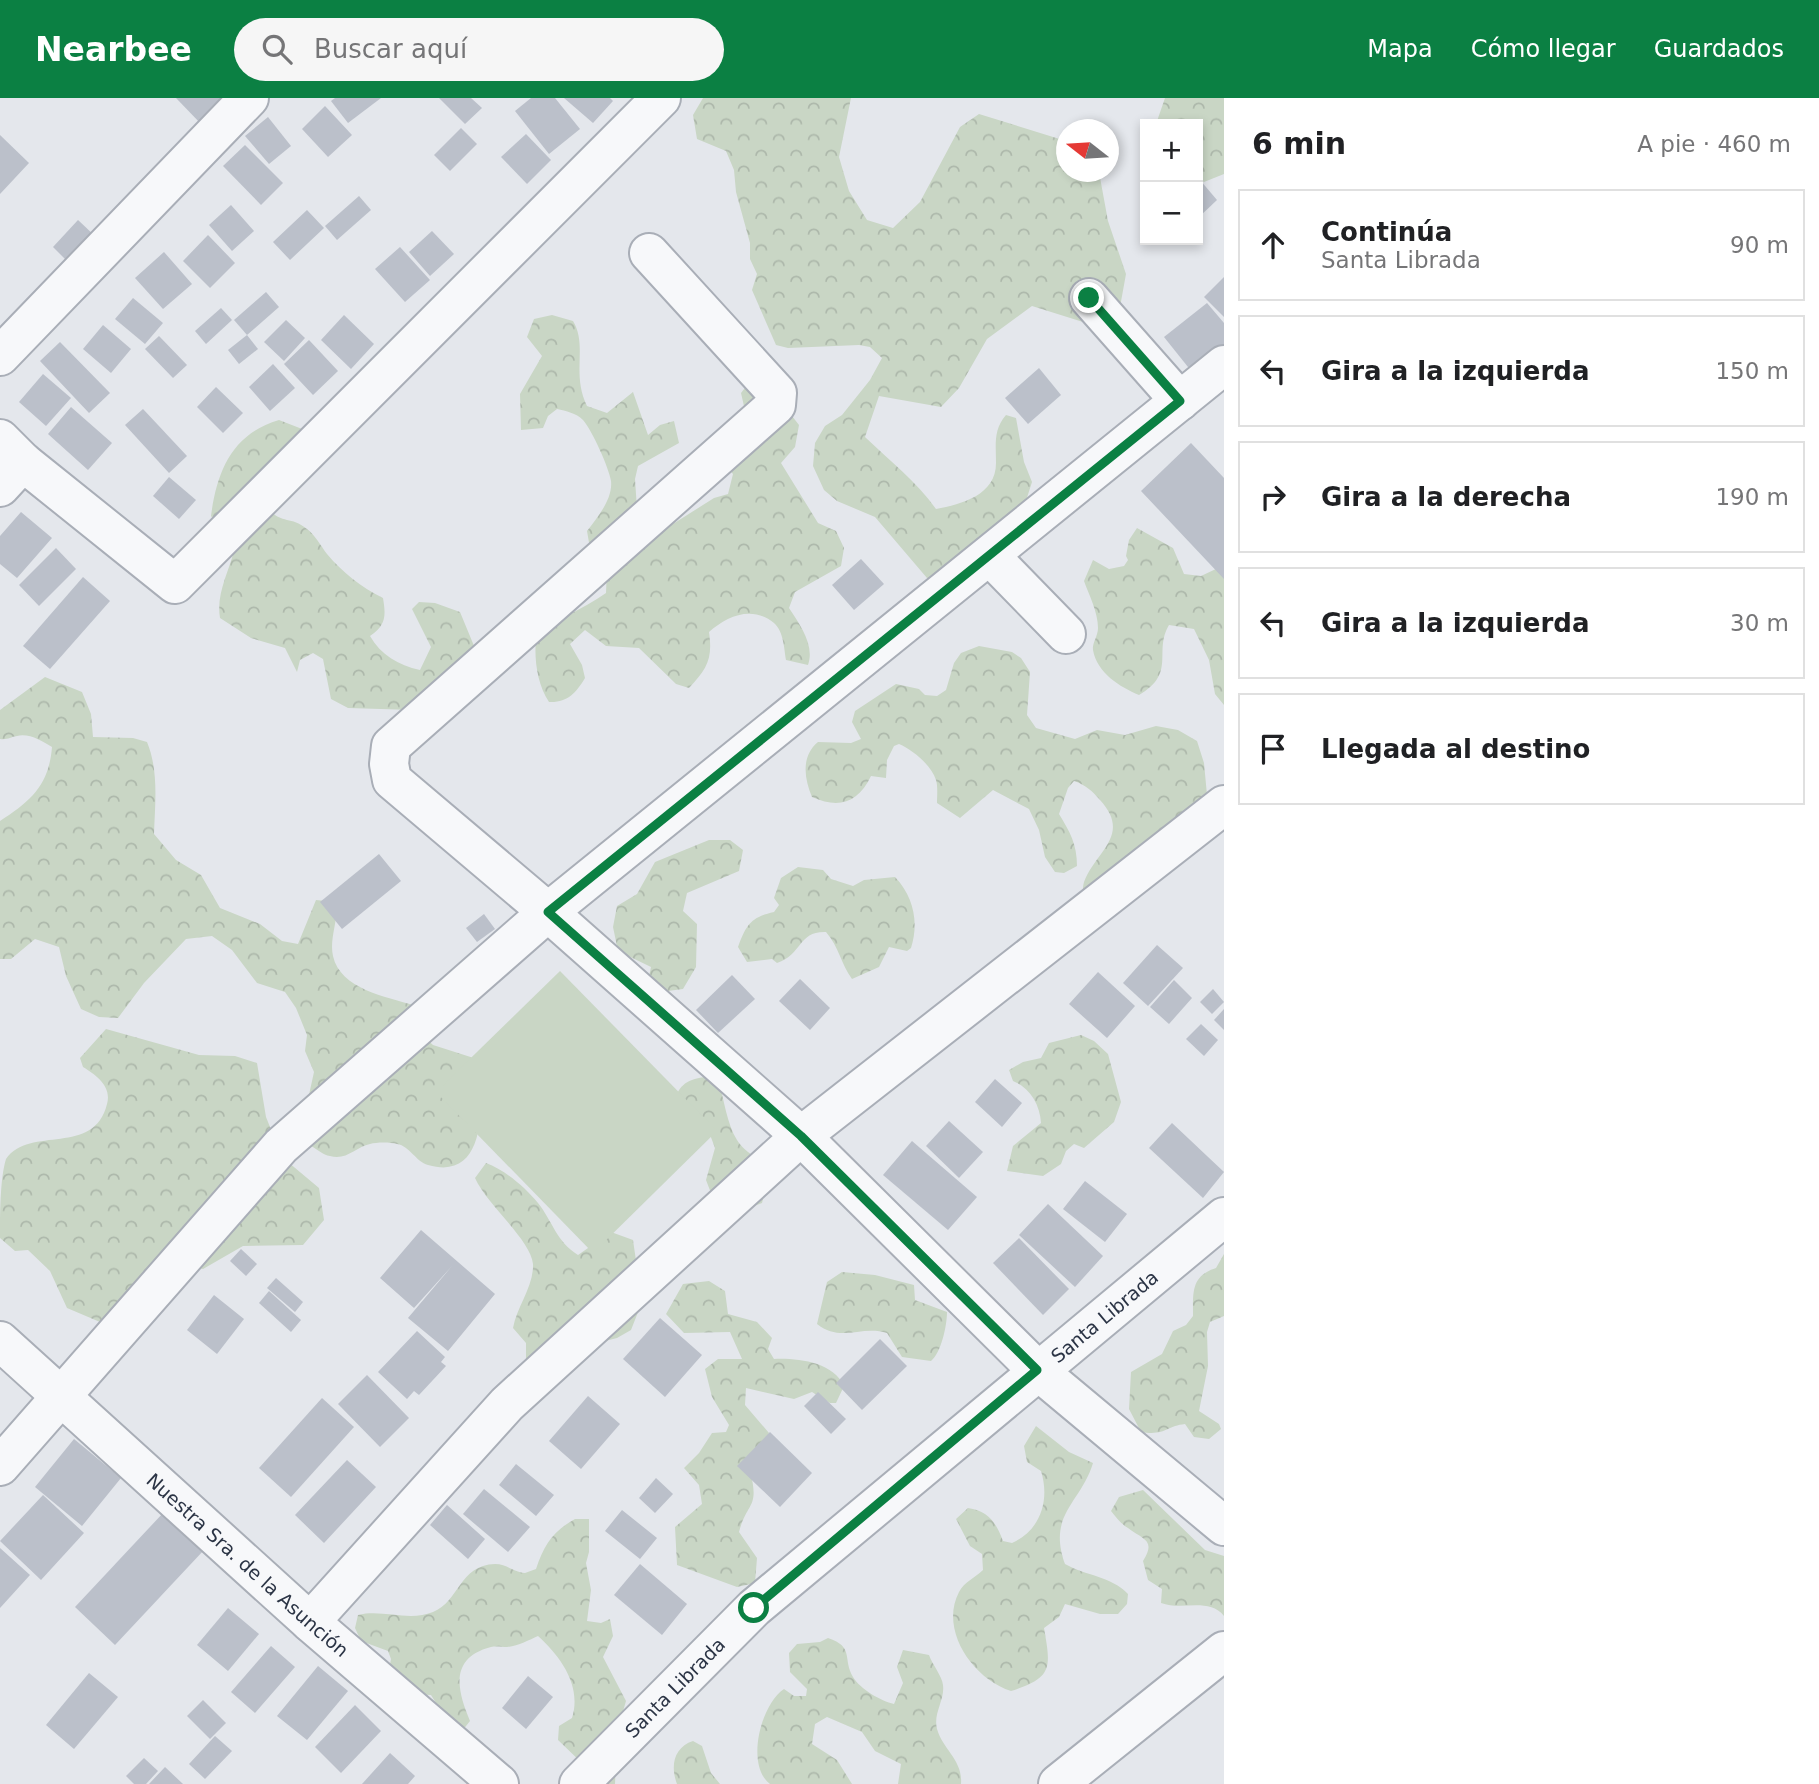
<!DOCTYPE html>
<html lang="es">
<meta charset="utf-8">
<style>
:root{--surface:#fff;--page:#f6f6f6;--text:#202124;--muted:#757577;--line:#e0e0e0;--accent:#0b8043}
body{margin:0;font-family:"DejaVu Sans",sans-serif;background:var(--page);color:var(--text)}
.controls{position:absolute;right:21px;top:21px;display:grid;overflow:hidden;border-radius:0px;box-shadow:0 4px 10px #0003}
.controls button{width:63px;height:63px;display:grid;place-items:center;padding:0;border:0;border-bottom:2px solid var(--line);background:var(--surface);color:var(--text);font:35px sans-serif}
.compass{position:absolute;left:1056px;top:21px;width:63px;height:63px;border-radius:50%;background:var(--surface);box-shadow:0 4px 10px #0003;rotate:287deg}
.stop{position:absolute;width:21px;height:21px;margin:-16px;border:5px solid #0b8043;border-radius:50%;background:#fff}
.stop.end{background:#0b8043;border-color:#fff;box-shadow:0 2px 7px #0008}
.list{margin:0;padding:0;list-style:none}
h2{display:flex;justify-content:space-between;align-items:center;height:91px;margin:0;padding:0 28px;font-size:30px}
h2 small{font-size:23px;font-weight:400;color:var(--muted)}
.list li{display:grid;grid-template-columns:46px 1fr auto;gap:21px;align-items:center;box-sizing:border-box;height:112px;margin:0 14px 14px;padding:0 14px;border:2px solid var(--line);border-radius:0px}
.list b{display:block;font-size:26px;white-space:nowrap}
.list p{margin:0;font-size:23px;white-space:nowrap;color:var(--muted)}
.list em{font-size:23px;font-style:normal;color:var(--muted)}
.icon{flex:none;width:38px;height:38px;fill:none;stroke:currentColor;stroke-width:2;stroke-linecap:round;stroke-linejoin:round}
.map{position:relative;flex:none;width:1224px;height:1686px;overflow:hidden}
header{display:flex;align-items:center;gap:42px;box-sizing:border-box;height:98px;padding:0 35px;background:var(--accent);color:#fff}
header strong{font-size:33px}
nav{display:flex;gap:38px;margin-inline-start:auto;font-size:24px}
.search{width:490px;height:63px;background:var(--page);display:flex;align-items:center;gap:18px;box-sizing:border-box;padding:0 24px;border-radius:38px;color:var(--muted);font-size:26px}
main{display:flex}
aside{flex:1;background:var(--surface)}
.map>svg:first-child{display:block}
</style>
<header>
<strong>Nearbee</strong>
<div class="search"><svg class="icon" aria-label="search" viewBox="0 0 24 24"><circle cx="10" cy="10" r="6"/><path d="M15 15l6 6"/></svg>Buscar aquí</div>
<nav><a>Mapa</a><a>Cómo llegar</a><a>Guardados</a></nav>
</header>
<main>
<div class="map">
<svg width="1224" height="1686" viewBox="0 0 1224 1686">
<defs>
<pattern id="forest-crowns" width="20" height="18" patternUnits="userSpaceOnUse" patternTransform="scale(1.75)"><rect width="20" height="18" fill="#c9d6c5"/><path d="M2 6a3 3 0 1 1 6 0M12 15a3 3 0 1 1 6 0" fill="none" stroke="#adb8ab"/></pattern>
</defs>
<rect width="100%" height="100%" fill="#e4e7ec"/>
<!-- forest -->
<g fill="url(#forest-crowns)">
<path d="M703,0h148l-12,59 10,34 18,29 26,8 27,-26 40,-75 19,-13 87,27v31h33l9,49 18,53 -6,33 -37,15 -51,-16 -45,33 -28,49 -18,19 -62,-11 -14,41c25,24 51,44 71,72 26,-5 60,-14 60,-46 0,-18 -3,-33 10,-48l10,3 8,44 8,20 -8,25 -72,70 -25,1 -52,-61 -38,-16 -13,-11 -11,-24 2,-23 10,-17 17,-11 28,-35 12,-22 -12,-11 -11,-2 -71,3 -12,-3 -24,-55 5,-16 -7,-15v-16l-14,-51 -2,-22 -8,-19 -29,-12 -4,-24z"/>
<path d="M1165,0h59v76l-20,8 -6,-3v-55h-42z"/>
<path d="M552,217l21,6c15,25 -2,52 14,85l20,7 26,-21 15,43 12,-10 14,-4 5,22 -41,23 -3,13 2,30 28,20 49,-31 14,-4 5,-20 -10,-11 23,-48 -5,-22 7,-9 44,32 7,9 -4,22 -14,16 37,60 18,8 8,17 -3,18 -46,26 -6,16c11,17 26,37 19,57l-22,-5c-2,-11 -2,-28 -12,-37 -22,-18 -47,-7 -65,9 4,27 -2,37 -20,56l-13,-4 -37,-36 -33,-2 -21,-16 -15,14 12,21 3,13c-9,15 -18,25 -36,24 -12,-18 -15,-43 -13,-64 20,-20 46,-28 70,-45l1,-25 -15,-8 -5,-29c10,-13 26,-32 24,-50 -2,-13 -19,-51 -28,-61 -7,-7 -17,-9 -26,-11l-9,7 -5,12 -22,2 -1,-36 22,-38 -15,-19 7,-18z"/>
<path d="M279,322l36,14 -50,72c18,20 25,9 42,23 8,6 14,17 20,25 16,19 34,33 56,44 3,18 3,27 -13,38 11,19 28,29 50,34l11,-23 -19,-38 7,-7 16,1 25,9 19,46 -66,52 -65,-2 -17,-9 -8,-40 -10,-6 -13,7 -3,12 -12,-24 -34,-10 -31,-20c-4,-24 8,-44 14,-67l-23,-35c6,-45 21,-82 68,-96z"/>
<path d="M1137,430l36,20 11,26 17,2 17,-8 6,2v135l-9,-11 -6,-34 -15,-31 -25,-4c-16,27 8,48 -30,70 -19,-8 -42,-22 -46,-45 -1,-7 5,-14 5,-22 0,-16 -9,-33 -14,-47l9,-21 16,9 15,-3 4,-6 -2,-4 3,-16z"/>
<path d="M979,548l33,6 9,6 9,14 -3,43 9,13 39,11 22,-9 28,5 31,-9 22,4 19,11 7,22 3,32 -124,109c0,-7 -1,-15 1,-22 12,-31 48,-47 16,-82 -8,-9 -14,-15 -26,-19l-6,7 -9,26c11,18 18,30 18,52l-13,7 -9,-1 -10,-15 -6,-27 -10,-21 -36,-19 -33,28 -23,-15c0,-6 1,-17 -1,-23 -5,-15 -23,-30 -37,-36l-5,2 -7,14 -1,18 -15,-2c-13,27 -32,33 -59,21 -8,-19 -11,-41 6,-55l33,1 10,-4 -9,-17 3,-11 41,-27 23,5 6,6 12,1 9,-6 8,-27 7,-10z"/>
<path d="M45,579l37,15 9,22 2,23 40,1 14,4c12,29 8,62 7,92l22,26 25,15 19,33 40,16 22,17 16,3 18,-44 20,2c3,17 -7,37 -3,54 7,33 54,41 80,49l11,32 9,8 47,15c1,35 11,123 -52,105 -12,-3 -18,-19 -31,-21 -7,-2 -20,-2 -27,0 -14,3 -24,17 -40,12 -7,-1 -13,-7 -19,-10l-6,-33 9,-41 -9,-21 2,-16 -11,-27 -11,-16 -28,-9 -25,-33 -20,-14 -26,3 -42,44 -26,35 -19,-1 -18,-8 -15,-33 -7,-29 -24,-8 -24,20h-11v-138c31,-20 49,-36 52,-74 -10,-6 -23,-14 -35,-11 -7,1 -9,4 -17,3v-29z"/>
<path d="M709,742h21l13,10 -4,21 -52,22 -4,18 14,13 -1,43 -13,22 -23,3 -12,-11 3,-14 -33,-16 -5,-24 4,-21 20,-12 18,-32z"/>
<path d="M798,769l25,3 8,9 22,7 11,-6 31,-3c19,20 24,46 16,71l-4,3 -18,-4 -10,20 -27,12c-11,-15 -13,-32 -26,-47 -28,-1 -23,22 -49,31l-5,-4 -25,3 -9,-15c8,-22 13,-30 36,-35l5,-7 -5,-7 7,-20z"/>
<path d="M106,931l93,26 36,1 22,7 9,54 16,40 37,31 5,32 -21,25 -60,1 -40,23 -18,-4 -64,55 -21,2 -33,-14 -17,-37 -22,-21 -13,1 -15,-13c0,-22 0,-60 6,-79 24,-34 88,-2 101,-55 5,-18 -11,-29 -24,-37l-3,-9z"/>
<path d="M1081,937l13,6 14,13 13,48 -7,20 -30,26 -10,-4 -8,7 -5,13 -18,12 -36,-5 6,-25 28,-23c-1,-18 -11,-35 -28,-42l-4,-11 14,-8 18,-4 8,-15z"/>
<path d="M705,979l14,5c5,18 8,42 18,58 12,18 22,13 32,36l-7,27 -21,8 -30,-18 -5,-13 9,-32 -6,-16 -37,-26c7,-20 12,-26 33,-29z"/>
<path d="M486,1065c19,7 39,24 52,40 15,19 18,38 40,52l33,-23 22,8 9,62 -11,28 -14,8 -91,23v-18l-13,-15c4,-22 21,-42 20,-64 -2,-24 -46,-59 -58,-86z"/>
<path d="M1224,1156v62l-14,6 -3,10 1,34 -9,45 20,13 2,5 -12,10 -15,-2 -9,-13c-19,2 -19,12 -44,8l-12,-23 2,-37 31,-18 11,-23 13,-6 7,-9c0,-24 -2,-40 23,-48z"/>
<path d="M842,1174l33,3 39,10 1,15 32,12c0,14 -6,41 -16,49l-29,-4 -15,-24c-26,-8 -46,10 -70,-9l10,-42z"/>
<path d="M709,1183l16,10 3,23 29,8 15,16 -4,11 6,10c24,-1 59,3 70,27l-8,17h-6l-18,-11 -18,7 -48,-11 -1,17 24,28 -19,38c10,38 -3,30 -11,61l18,26 -2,25 -18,4 -60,-22 -2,-38 27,-23 -3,-19 -15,-17 15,-15 13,-20 14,-1 3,-7 -17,-28 -7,-28 13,-10h24l-12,-27 -46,1 -18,-19 17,-30z"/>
<path d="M1036,1328l33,26 24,11c-12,40 -46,51 -28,101 21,12 46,12 63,30l-1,10 -9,10h-18l-35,-10 -6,13 -15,11c7,40 9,50 -33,63 -38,-12 -72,-61 -52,-99 5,-10 17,-15 24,-22l-1,-16 -12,-8 -14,-27 12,-11c20,3 28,14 35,33l9,2c29,-13 38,-43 29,-72l-14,-9 -3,-16z"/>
<path d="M1143,1392l62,60 19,6v60c-15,-19 -42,-5 -63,-13l1,-14 -14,-9 -5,-19c13,-21 1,-21 -15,-33 -7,-4 -12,-11 -17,-17l8,-14z"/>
<path d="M575,1421h14v33l-3,11 5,27 -4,31 14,2 9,-4 3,17 -10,21 23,44 -9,31 -2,52h-24l-6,-18 -27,-26 1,-14 13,-8c10,-32 -11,-61 -34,-82 -9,4 -20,10 -31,11 -5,0 -11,-1 -16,0 -42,11 -34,43 -21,74l-8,10 -22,-4 -4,-24 -5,-8 -20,-1 -22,-24 2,-11 -3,-8 -27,-10 -6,-13 3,-13c25,-6 51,7 75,-3 26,-10 26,-47 62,-48 12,0 18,8 30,9l11,-4c8,-24 17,-38 39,-50z"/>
<path d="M828,1540c27,9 14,21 25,39 7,12 28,24 41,27l9,-21 -6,-16 6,-17 26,5c3,9 13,21 14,30 2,15 -10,28 -6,44 6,21 26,31 24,55h-63l3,-20 -26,-13 -13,-19 -35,-15 -12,7 -3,20 25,16 15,24h-82c-25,-19 -9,-80 14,-95l10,7h12l1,-7 -17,-17 -1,-19 8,-9 23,-2z"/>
<path d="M693,1643l9,5 9,27 9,11h-43c-7,-18 -3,-37 16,-43z"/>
</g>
<!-- pitch -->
<path fill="#c9d6c5" d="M560,873l157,160 -124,122 -157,-161z"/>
<!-- building -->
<g fill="#bbc0ca">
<path d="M176,0h56l-29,28z"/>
<path d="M335,0h46l-33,25 -17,-22z"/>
<path d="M439,0h32l11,10 -17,16z"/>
<path d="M531,0h24l25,31 -31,25 -34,-43z"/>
<path d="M564,0h46l3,3 -20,22z"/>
<path d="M325,8l27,29 -24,22 -26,-28z"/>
<path d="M268,19l23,29 -22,18 -24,-28z"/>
<path d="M461,30l16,16 -27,27 -16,-16z"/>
<path d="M526,36l25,26 -24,24 -26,-27z"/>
<path d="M0,37l29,28 -29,31z"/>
<path d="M245,47l38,38 -22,22 -38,-39z"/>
<path d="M1200,82l17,20 -19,18v-36z"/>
<path d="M359,98l12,14 -34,30 -12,-14z"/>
<path d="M231,107l23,26 -22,20 -23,-26z"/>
<path d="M307,112l17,18 -34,32 -17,-18z"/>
<path d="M78,122l18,17 -26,27 -17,-17z"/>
<path d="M432,133l22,23 -24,22 -21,-24z"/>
<path d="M208,137l27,28 -25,25 -27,-27z"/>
<path d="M400,149l30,33 -25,22 -30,-33z"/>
<path d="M164,154l28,32 -29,25 -28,-31z"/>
<path d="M1224,179v40l-20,-20z"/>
<path d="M266,194l13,15 -32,28 -13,-15z"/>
<path d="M133,200l30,25 -18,21 -30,-25z"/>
<path d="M1207,205l17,20v23l-32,26 -28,-35z"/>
<path d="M221,210l11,12 -26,24 -11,-13z"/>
<path d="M344,217l30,29 -23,25 -30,-29z"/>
<path d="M286,222l19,18 -21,23 -20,-19z"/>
<path d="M103,227l28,24 -20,24 -28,-24z"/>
<path d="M247,237l11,14 -19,15 -11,-14z"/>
<path d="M159,238l28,29 -14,13 -28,-29z"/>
<path d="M309,242l29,31 -25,24 -29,-31z"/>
<path d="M60,244l50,51 -21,20 -49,-52z"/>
<path d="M273,266l22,24 -25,23 -21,-24z"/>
<path d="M1039,270l22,27 -33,29 -23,-26z"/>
<path d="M43,276l28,24 -25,28 -27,-24z"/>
<path d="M216,289l27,26 -20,20 -26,-26z"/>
<path d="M71,309l41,36 -24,27 -40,-36z"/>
<path d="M143,311l44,47 -18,17 -44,-48z"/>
<path d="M1191,345l33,35v101l-83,-88z"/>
<path d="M169,379l27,23 -17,19 -26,-23z"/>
<path d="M21,414l31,26 -35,40 -17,-14v-28z"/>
<path d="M56,450l20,21 -37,37 -20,-21z"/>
<path d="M861,461l23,25 -30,26 -22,-25z"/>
<path d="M83,479l27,24 -60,68 -27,-23z"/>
<path d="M379,756l22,27 -59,48 -22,-27z"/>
<path d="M484,816l11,15 -18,13 -11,-14z"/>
<path d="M1157,847l26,23 -35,38 -25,-23z"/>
<path d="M1098,874l37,34 -28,32 -38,-34z"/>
<path d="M732,877l23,24 -37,34 -22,-23z"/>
<path d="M800,881l30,29 -20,22 -31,-29z"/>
<path d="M1174,882l18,18 -23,26 -19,-17z"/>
<path d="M1213,891l11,13 -12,12 -12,-12z"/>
<path d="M1224,911v21l-10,-10z"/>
<path d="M1201,926l17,16 -14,16 -18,-17z"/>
<path d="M995,981l27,24 -20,24 -27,-25z"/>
<path d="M949,1023l34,31 -24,26 -33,-32z"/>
<path d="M1172,1025l52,49 -21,26 -54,-50z"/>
<path d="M912,1043l65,56 -29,33 -65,-55z"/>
<path d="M1085,1083l42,33 -22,28 -42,-33z"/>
<path d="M1048,1106l55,52 -28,31 -56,-52z"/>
<path d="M421,1132l74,64 -47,57 -40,-33 44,-52 -38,42 -34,-30z"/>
<path d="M1019,1140l50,51 -26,26 -50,-52z"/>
<path d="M241,1151l16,15 -11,12 -16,-15z"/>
<path d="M276,1180l27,24 -8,10 -28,-24z"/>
<path d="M269,1193l32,29 -10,12 -32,-29z"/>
<path d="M214,1197l30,24 -27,35 -30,-24z"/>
<path d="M660,1220l42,37 -37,42 -42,-38z"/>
<path d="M417,1233l28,26 -4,5 5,4 -27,29 -5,-4 -7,8 -29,-27z"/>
<path d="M880,1241l27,27 -45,44 -26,-27z"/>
<path d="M367,1277l42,43 -29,29 -42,-43z"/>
<path d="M818,1294l28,27 -15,15 -27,-28z"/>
<path d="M588,1298l32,28 -39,45 -32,-28z"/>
<path d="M322,1300l32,29 -63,70 -32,-29z"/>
<path d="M770,1334l42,41 -32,34 -43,-41z"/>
<path d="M74,1341l47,39 -39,48 -47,-39z"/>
<path d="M347,1362l29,27 -52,56 -29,-28z"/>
<path d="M516,1366l38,31 -18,21 -37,-31z"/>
<path d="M656,1380l17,16 -18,19 -16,-15z"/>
<path d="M484,1391l46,38 -22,25 -45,-38z"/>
<path d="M43,1397l41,38 -43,47 -41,-39z"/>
<path d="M447,1407l38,34 -17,20 -38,-34z"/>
<path d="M622,1412l35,28 -17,21 -35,-28z"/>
<path d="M164,1414l40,38 -89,95 -40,-38z"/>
<path d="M0,1450l30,27 -30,33z"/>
<path d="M640,1466l47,40 -25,31 -48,-40z"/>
<path d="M228,1510l31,26 -31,37 -31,-26z"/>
<path d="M271,1548l24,21 -40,46 -24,-21z"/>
<path d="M318,1568l30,25 -41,49 -30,-24z"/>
<path d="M89,1575l29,24 -44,52 -28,-24z"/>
<path d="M528,1578l25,21 -27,32 -24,-21z"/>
<path d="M203,1602l23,23 -16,16 -23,-23z"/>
<path d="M355,1607l26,26 -40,42 -26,-26z"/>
<path d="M215,1638l17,15 -27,28 -16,-15z"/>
<path d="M390,1655l25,23 -7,8h-46z"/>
<path d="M144,1660l14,13 -12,13h-12l-8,-8z"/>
<path d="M165,1669l18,17h-34z"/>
</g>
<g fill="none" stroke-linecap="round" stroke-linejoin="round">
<defs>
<g id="minor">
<path d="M649,155l128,140 -1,12 -385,341 -2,18 3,16 156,132 253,224 236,234 187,156"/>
<path d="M1089,200l91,103"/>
<path d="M0,258l249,-258"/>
<path d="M0,341l23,23 152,122 486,-486"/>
<path d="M0,389l23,-25"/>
<path d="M990,458l76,78"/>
<path id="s1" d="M0,1243l310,281 189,162"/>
<path d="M0,1368l281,-320 267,-234 676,-547"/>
<path d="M310,1524l197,-218 294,-268 423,-331"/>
<path id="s2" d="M579,1686l175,-176 470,-391"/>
<path d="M1058,1686l166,-133"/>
</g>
</defs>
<!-- minor casing -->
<use href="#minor" stroke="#a9aeb7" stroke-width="42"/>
<!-- minor -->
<use href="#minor" stroke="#f7f8fa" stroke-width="38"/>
</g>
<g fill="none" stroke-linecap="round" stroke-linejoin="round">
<!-- route -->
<path stroke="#0b8043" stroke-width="9" d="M754,1510l283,-238 -236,-234 -253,-224 632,-511 -91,-103"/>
</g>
<g text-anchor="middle" stroke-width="5" stroke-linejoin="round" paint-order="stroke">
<!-- street labels -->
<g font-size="19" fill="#2b3445" stroke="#f4f6f9">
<text dy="7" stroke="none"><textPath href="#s2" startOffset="704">Santa Librada</textPath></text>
<text dy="7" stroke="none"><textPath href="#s1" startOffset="334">Nuestra Sra. de la Asunción</textPath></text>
<text dy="7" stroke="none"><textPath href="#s2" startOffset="136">Santa Librada</textPath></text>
</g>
</g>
</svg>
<div class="controls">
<button>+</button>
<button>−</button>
</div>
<svg class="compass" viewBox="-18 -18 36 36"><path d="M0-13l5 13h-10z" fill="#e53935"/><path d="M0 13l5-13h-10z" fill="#757577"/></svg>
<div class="stop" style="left:754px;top:1510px"></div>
<div class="stop end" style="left:1089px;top:200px"></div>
</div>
<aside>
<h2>6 min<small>A pie · 460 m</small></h2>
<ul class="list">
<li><svg class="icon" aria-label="ahead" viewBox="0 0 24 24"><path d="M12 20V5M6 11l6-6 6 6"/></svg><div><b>Continúa</b><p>Santa Librada</p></div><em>90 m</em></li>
<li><svg class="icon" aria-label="left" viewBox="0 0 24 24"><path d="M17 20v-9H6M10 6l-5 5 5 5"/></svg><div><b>Gira a la izquierda</b></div><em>150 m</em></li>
<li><svg class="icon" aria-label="right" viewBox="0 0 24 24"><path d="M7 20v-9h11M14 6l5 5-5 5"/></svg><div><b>Gira a la derecha</b></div><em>190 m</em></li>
<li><svg class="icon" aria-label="left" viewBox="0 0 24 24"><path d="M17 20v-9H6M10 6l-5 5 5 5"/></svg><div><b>Gira a la izquierda</b></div><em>30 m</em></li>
<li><svg class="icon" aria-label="arrive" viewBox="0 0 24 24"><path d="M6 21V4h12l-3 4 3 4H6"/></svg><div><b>Llegada al destino</b></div></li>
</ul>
</aside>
</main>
